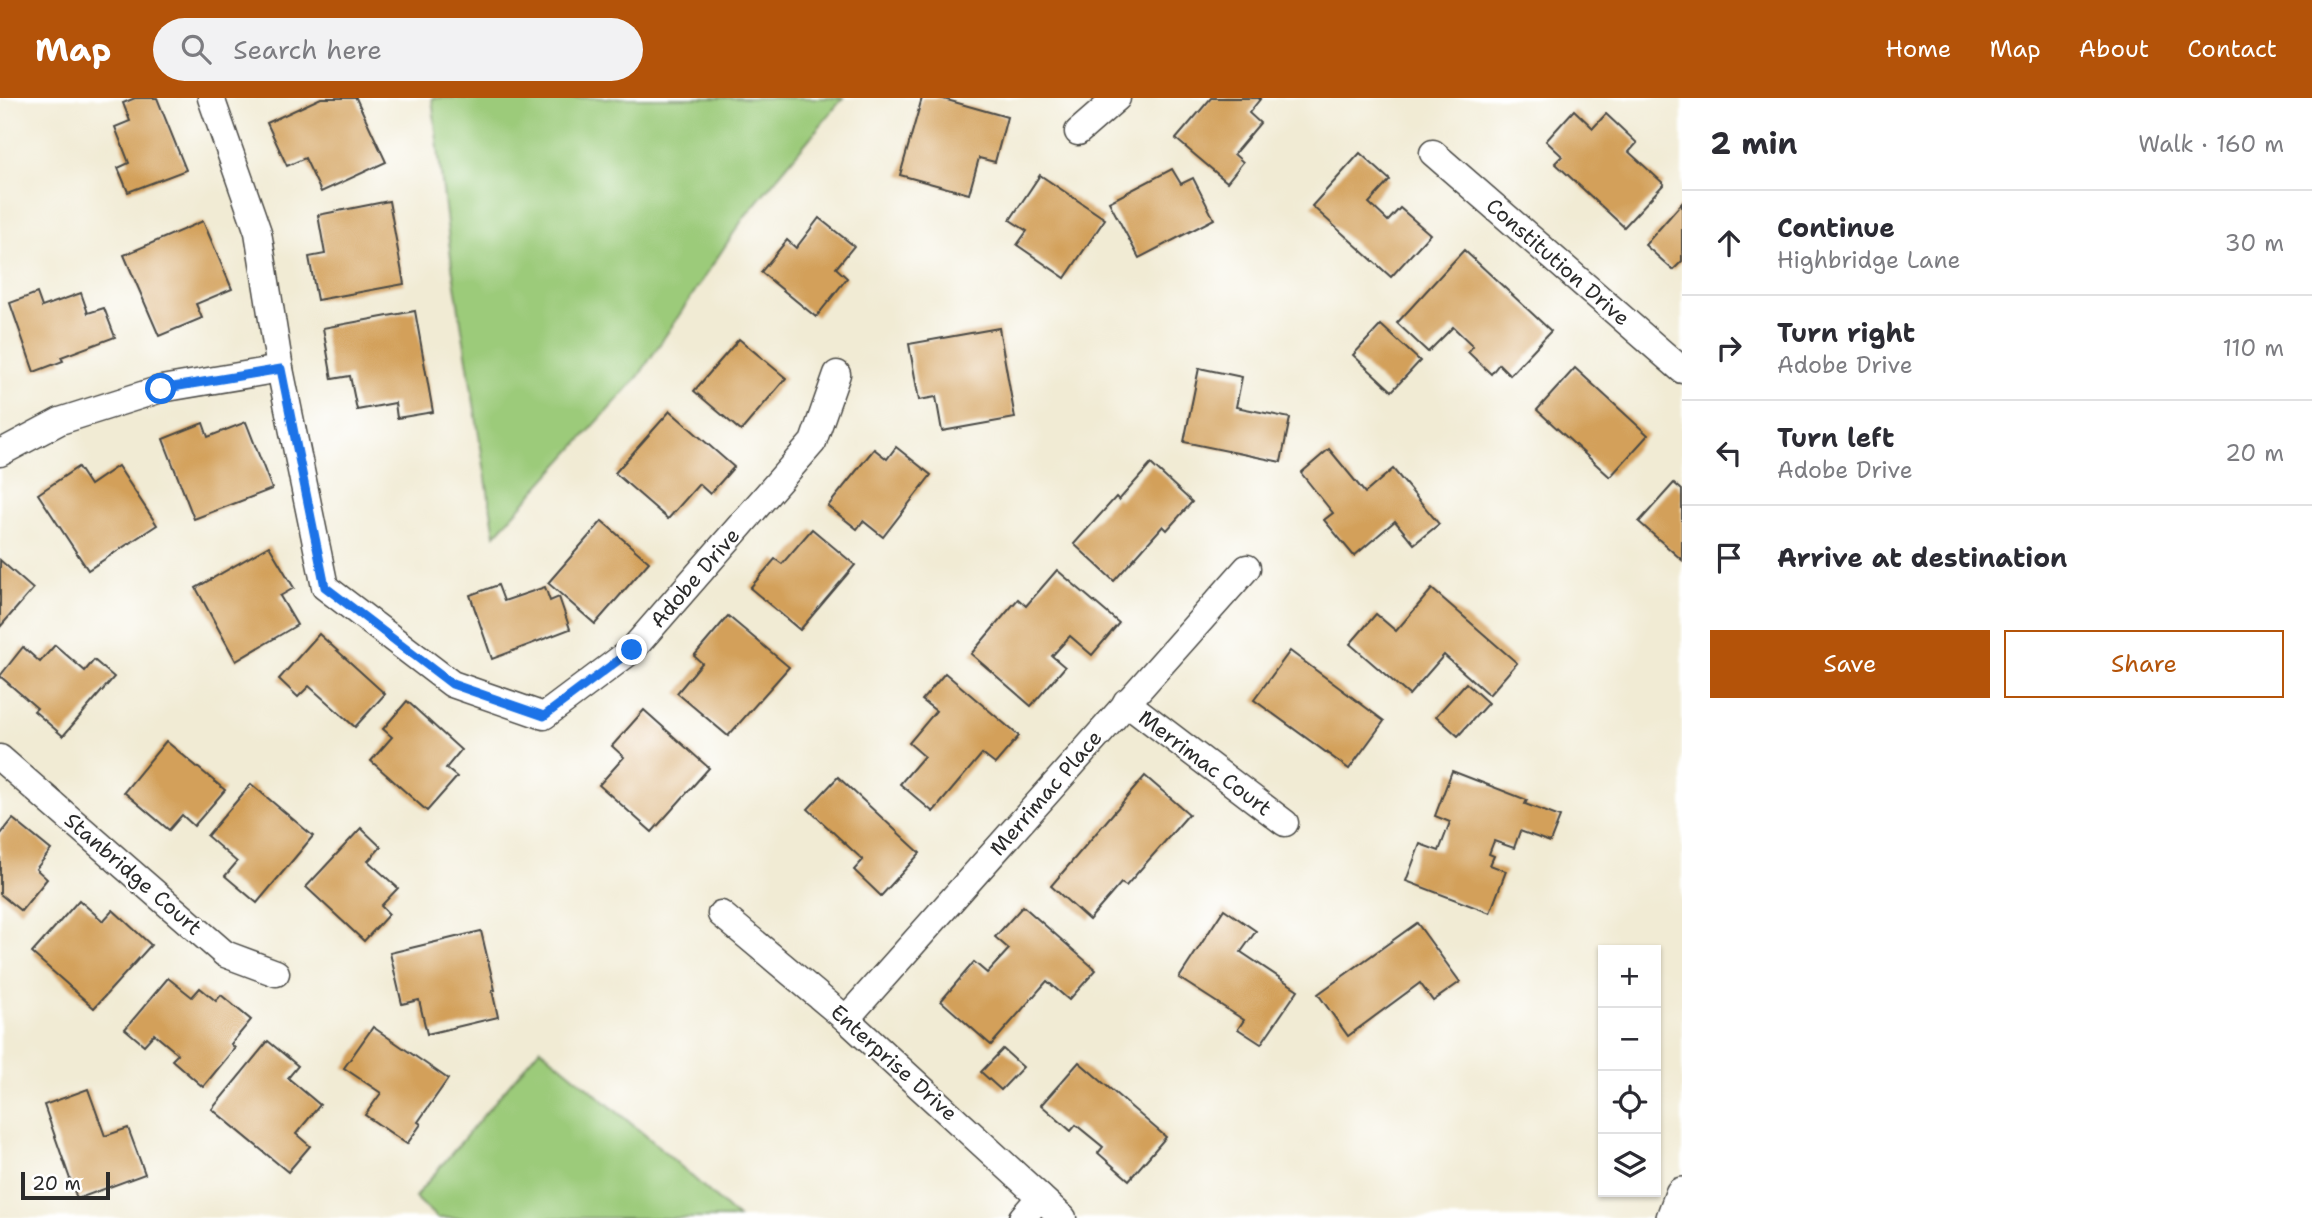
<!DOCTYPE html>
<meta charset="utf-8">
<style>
:root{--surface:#fff;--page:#f2f2f3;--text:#2b2b33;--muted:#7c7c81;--line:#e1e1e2;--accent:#b45309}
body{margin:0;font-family:"Shantell Sans",sans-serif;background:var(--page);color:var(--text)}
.controls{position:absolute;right:21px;bottom:21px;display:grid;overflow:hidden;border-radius:0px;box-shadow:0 2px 5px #0004}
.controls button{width:63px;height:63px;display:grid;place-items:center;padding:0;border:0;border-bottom:2px solid var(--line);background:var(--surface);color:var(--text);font:35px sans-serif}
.scale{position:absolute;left:21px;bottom:18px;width:89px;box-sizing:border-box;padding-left:7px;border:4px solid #2b2b2b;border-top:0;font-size:19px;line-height:24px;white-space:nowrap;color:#2b2b2b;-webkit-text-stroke:5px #fff;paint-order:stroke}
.stop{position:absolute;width:21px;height:21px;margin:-16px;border:5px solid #1a73e8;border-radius:50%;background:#fff}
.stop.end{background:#1a73e8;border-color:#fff;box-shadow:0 2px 7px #0008}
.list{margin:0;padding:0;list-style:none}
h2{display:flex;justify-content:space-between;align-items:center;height:91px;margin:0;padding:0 28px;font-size:30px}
h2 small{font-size:23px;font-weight:400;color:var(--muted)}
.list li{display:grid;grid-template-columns:46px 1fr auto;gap:21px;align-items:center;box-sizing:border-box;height:105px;padding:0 28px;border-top:2px solid var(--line)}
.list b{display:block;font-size:26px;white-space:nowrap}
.list p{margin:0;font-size:23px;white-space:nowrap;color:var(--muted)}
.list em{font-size:23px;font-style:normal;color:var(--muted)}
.actions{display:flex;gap:14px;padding:21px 28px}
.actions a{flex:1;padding:16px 0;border:2px solid var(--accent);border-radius:0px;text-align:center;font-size:24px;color:var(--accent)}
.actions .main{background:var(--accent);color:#fff}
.icon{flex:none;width:38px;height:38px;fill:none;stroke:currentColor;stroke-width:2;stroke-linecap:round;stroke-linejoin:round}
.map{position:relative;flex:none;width:1682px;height:1120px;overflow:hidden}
header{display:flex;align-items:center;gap:42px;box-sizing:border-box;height:98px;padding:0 35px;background:var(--accent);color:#fff}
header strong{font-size:33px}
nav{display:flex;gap:38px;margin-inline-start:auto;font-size:24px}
.search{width:490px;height:63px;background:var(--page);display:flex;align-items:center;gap:18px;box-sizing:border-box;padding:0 24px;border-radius:38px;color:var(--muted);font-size:26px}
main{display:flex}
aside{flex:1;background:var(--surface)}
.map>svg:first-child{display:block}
</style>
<header>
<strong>Map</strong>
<div class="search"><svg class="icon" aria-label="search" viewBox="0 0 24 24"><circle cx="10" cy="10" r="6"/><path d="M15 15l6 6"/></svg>Search here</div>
<nav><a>Home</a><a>Map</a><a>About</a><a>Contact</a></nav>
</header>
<main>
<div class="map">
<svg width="1682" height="1120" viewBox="0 0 1682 1120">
<rect width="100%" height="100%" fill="#fff"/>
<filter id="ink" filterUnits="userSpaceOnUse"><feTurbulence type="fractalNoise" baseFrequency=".0143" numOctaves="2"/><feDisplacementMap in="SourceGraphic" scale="14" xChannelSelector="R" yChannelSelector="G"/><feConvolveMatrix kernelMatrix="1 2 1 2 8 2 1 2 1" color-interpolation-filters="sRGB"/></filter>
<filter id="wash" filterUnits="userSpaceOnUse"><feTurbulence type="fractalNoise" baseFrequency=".00686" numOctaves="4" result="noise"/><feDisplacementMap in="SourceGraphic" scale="28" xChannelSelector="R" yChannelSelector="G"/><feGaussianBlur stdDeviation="1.57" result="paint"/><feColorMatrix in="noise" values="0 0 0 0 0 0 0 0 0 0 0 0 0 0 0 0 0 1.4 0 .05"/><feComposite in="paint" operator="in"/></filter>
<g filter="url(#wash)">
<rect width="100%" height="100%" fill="#f1ebd4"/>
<!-- green -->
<g fill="#9ccb7a" stroke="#647b52" stroke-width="2">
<path d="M432,0h411l-98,118 -107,161 -143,158 -43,-269z"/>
<path d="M540,950l117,97 81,73h-301l-22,-21z"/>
</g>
<g id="blocks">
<!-- building -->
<g fill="#d3a05a">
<path d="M135,0h22l29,72 -58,22 -10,-24 11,-5 -14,-36 15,-6 -7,-18z"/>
<path d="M321,0h35l30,64 -65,30 -16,-34 -18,8 -20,-43z"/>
<path d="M922,0h18l67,19 -12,45 -16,-4 -10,36 -69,-19z"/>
<path d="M1211,0h50l-12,15 11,10 -26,31 9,8 -16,20 -51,-43z"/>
<path d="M1574,12l19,18 13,-14 31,29 -8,9 35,32 -40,43 -69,-64 7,-7 -16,-15z"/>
<path d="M1360,55l30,27 -21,23 19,18 12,-13 30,26 -39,43 -79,-71z"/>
<path d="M1172,71l9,15 12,-6 21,41 -75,39 -30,-56z"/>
<path d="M1040,77l65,44 -40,59 -48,-33 10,-14 -17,-11z"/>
<path d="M389,103l15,83 -87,16 -8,-43 16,-3 -7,-39z"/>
<path d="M1682,105v58l-9,9 -28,-25z"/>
<path d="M819,120l35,28 -18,22 11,10 -31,39 -55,-45 26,-32 9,8z"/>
<path d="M203,123l29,68 -36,15 6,14 -43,18 -35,-81z"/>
<path d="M1464,152l87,81 -41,44 -11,-11 -8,10 -23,-22 5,-6 -20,-19 -25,25 -31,-29z"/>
<path d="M37,195l5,14 39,-14 7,20 16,-5 11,29 -54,20 2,4 -29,11 -24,-69z"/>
<path d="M415,213l18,101 -36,6 -2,-15 -38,7 -7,-34 -18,3 -9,-51z"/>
<path d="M1381,227l39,36 -28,30 -39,-36z"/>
<path d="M999,230l16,90 -73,13 -6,-34 -17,3 -10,-56z"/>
<path d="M739,241l47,39 -45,53 -47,-40z"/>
<path d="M1199,270l43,9 -6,30 54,11 -9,44 -97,-20z"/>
<path d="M1575,270l73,67 -38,42 -73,-67z"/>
<path d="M670,313l64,56 -24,27 -11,-10 -31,35 -53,-46z"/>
<path d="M246,324l26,67 -78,30 -31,-80 40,-16 5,14z"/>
<path d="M896,349l35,28 -48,62 -20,-16 -6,8 -29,-23 46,-57 13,10z"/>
<path d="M1329,351l36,44 28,-24 46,55 -25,20 -19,-23 -41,35 -30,-36 9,-7 -32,-40z"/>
<path d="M1151,366l41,38 -25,28 -4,-4 -49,55 -40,-37 42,-47 3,3z"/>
<path d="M118,368l39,59 -69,45 -50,-76 40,-27 12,18z"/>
<path d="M1674,385l8,7v70l-43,-38z"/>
<path d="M602,423l47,41 -54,62 -47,-41z"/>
<path d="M812,431l43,36 -55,65 -50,-42 25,-29 7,5z"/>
<path d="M269,448l25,42 -14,8 17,29 -61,36 -40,-73z"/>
<path d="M0,462l33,29 -33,38z"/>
<path d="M1057,472l62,53 -27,32 -22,-19 -18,20 13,11 -34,39 -60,-52 47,-55 8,7z"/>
<path d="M498,487l6,16 41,-14 5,14 9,-4 11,32 -78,30 -22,-64z"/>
<path d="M1432,491l85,74 -28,32 -45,-40 -35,40 -59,-51 26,-30 20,17z"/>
<path d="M728,518l61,51 -61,69 -51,-43 25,-30 -8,-7z"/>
<path d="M319,536l66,60 -30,33 -46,-41 -11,11 -19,-18z"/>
<path d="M55,547l30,26 9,-11 20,17 -51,59 -29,-25 3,-3 -37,-32 23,-29 17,15z"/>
<path d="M1290,553l94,70 -35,48 -95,-69z"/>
<path d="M945,575l74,63 -24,28 -13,-10 -49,58 -33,-28 24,-28 -15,-13 27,-32 -14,-11z"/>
<path d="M1466,585l22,20 -30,33 -22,-20z"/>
<path d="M407,603l54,49 -15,18 11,9 -30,34 -56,-50 21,-24 -9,-8z"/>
<path d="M644,612l65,58 -57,64 -53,-47 25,-28 -12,-11z"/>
<path d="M166,643l59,49 -31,36 -12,-11 -13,15 -45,-38z"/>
<path d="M1452,673l75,29 -2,4 35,13 -10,25 -30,-11 -6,17 -20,-7 -5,13 5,2 -4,9 16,6 -16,42 -84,-32 14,-37 19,7 11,-29 -15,-6z"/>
<path d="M1145,678l44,38 -63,72 -5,-3 -32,37 -38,-34z"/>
<path d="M838,679l82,76 -39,43 -27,-26 9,-10 -55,-51z"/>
<path d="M251,686l62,52 -56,67 -32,-27 12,-14 -30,-26z"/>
<path d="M13,721l38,31 -15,19 11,10 -26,32 -21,-17v-59z"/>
<path d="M361,730l20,19 -13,14 30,27 -17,18 8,8 -25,27 -58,-54z"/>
<path d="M79,802l24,21 10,-11 38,35 -57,63 -62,-55z"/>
<path d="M1023,808l73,64 -27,30 -22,-19 -56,64 -50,-44 33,-39 13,11 22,-24 -14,-12z"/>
<path d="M1224,811l32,22 -15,21 57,38 -37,54 -23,-15 6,-9 -65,-42z"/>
<path d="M1417,825l43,59 -27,19 -13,-18 -72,53 -30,-42z"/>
<path d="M481,833l14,59h-3l6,27 -71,17 -8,-34 -17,4 -12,-51z"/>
<path d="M168,880l24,19 8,-9 16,13 5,-6 30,25 -20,24 4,4 -32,39 -31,-27 6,-6 -24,-20 -10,11 -19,-16z"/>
<path d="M373,929l75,52 -30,43 3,2 -14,20 -42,-29 16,-22 -37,-25z"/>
<path d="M268,943l30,25 -10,12 32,27 -24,29 14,12 -22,26 -76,-63z"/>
<path d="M1003,951l20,18 -22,23 -20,-18z"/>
<path d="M1079,964l87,75 -37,43 -31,-27 5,-6 -27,-22 -5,6 -30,-26z"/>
<path d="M88,991l17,47 23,-8 17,46 -68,25 -33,-94z"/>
</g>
</g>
</g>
<g filter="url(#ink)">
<use href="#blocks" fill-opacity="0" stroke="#494844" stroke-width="2"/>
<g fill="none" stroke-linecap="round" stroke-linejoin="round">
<defs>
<g id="minor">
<path d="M211,0l47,134 22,137 45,218 127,97 92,32 88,-66 181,-208 24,-68"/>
<path d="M1078,34l39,-34"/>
<path d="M1433,55l249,217"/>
<path d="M0,355l60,-32 101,-32 119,-20"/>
<path d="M1126,604l159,121"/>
<path d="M0,660l225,196 51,19"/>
<path d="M721,816l125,105 217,199"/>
<path d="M846,921l401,-451"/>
<path d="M1022,1120l18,-21"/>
</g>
<path id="tertiary" d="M1673,1120l9,-24"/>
</defs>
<!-- minor casing -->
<use href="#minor" stroke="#494844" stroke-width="29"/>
<!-- tertiary casing -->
<use href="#tertiary" stroke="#494844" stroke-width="36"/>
<!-- minor -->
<use href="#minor" stroke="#fff" stroke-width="26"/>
<!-- tertiary -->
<use href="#tertiary" stroke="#fff" stroke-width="33"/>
</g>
</g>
<g fill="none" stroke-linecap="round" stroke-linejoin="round" filter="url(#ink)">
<!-- route -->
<path stroke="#1a73e8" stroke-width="9" d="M161,291l120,-20 44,218 127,97 92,32 88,-66"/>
</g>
<g text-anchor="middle" stroke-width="5" stroke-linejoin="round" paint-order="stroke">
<!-- street labels -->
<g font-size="21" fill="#2b2b2b" stroke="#fff">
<text transform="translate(1558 164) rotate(41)" y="7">Constitution Drive</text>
<text transform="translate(695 480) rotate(-49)" y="7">Adobe Drive</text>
<text transform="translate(1205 665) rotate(37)" y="7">Merrimac Court</text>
<text transform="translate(1046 695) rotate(-49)" y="7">Merrimac Place</text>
<text transform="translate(133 776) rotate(41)" y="7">Stanbridge Court</text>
<text transform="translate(894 965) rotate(42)" y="7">Enterprise Drive</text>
</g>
</g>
</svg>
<div class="controls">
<button>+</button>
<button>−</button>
<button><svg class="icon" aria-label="locate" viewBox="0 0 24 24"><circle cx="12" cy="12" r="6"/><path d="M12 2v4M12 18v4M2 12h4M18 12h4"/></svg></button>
<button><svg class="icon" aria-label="layers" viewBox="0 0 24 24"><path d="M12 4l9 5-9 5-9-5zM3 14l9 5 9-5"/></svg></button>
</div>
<div class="scale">20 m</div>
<div class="stop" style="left:161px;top:291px"></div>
<div class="stop end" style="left:632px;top:552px"></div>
</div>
<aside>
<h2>2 min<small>Walk · 160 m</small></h2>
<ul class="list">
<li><svg class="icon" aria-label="ahead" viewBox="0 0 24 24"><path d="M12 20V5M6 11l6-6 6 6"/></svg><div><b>Continue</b><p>Highbridge Lane</p></div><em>30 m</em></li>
<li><svg class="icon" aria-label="right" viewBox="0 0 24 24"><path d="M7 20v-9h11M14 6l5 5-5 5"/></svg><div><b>Turn right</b><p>Adobe Drive</p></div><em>110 m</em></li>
<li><svg class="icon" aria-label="left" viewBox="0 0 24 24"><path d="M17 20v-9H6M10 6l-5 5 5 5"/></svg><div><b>Turn left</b><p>Adobe Drive</p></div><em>20 m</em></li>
<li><svg class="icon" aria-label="arrive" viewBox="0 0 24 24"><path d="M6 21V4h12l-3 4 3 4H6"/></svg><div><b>Arrive at destination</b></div></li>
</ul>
<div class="actions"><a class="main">Save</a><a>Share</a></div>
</aside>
</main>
